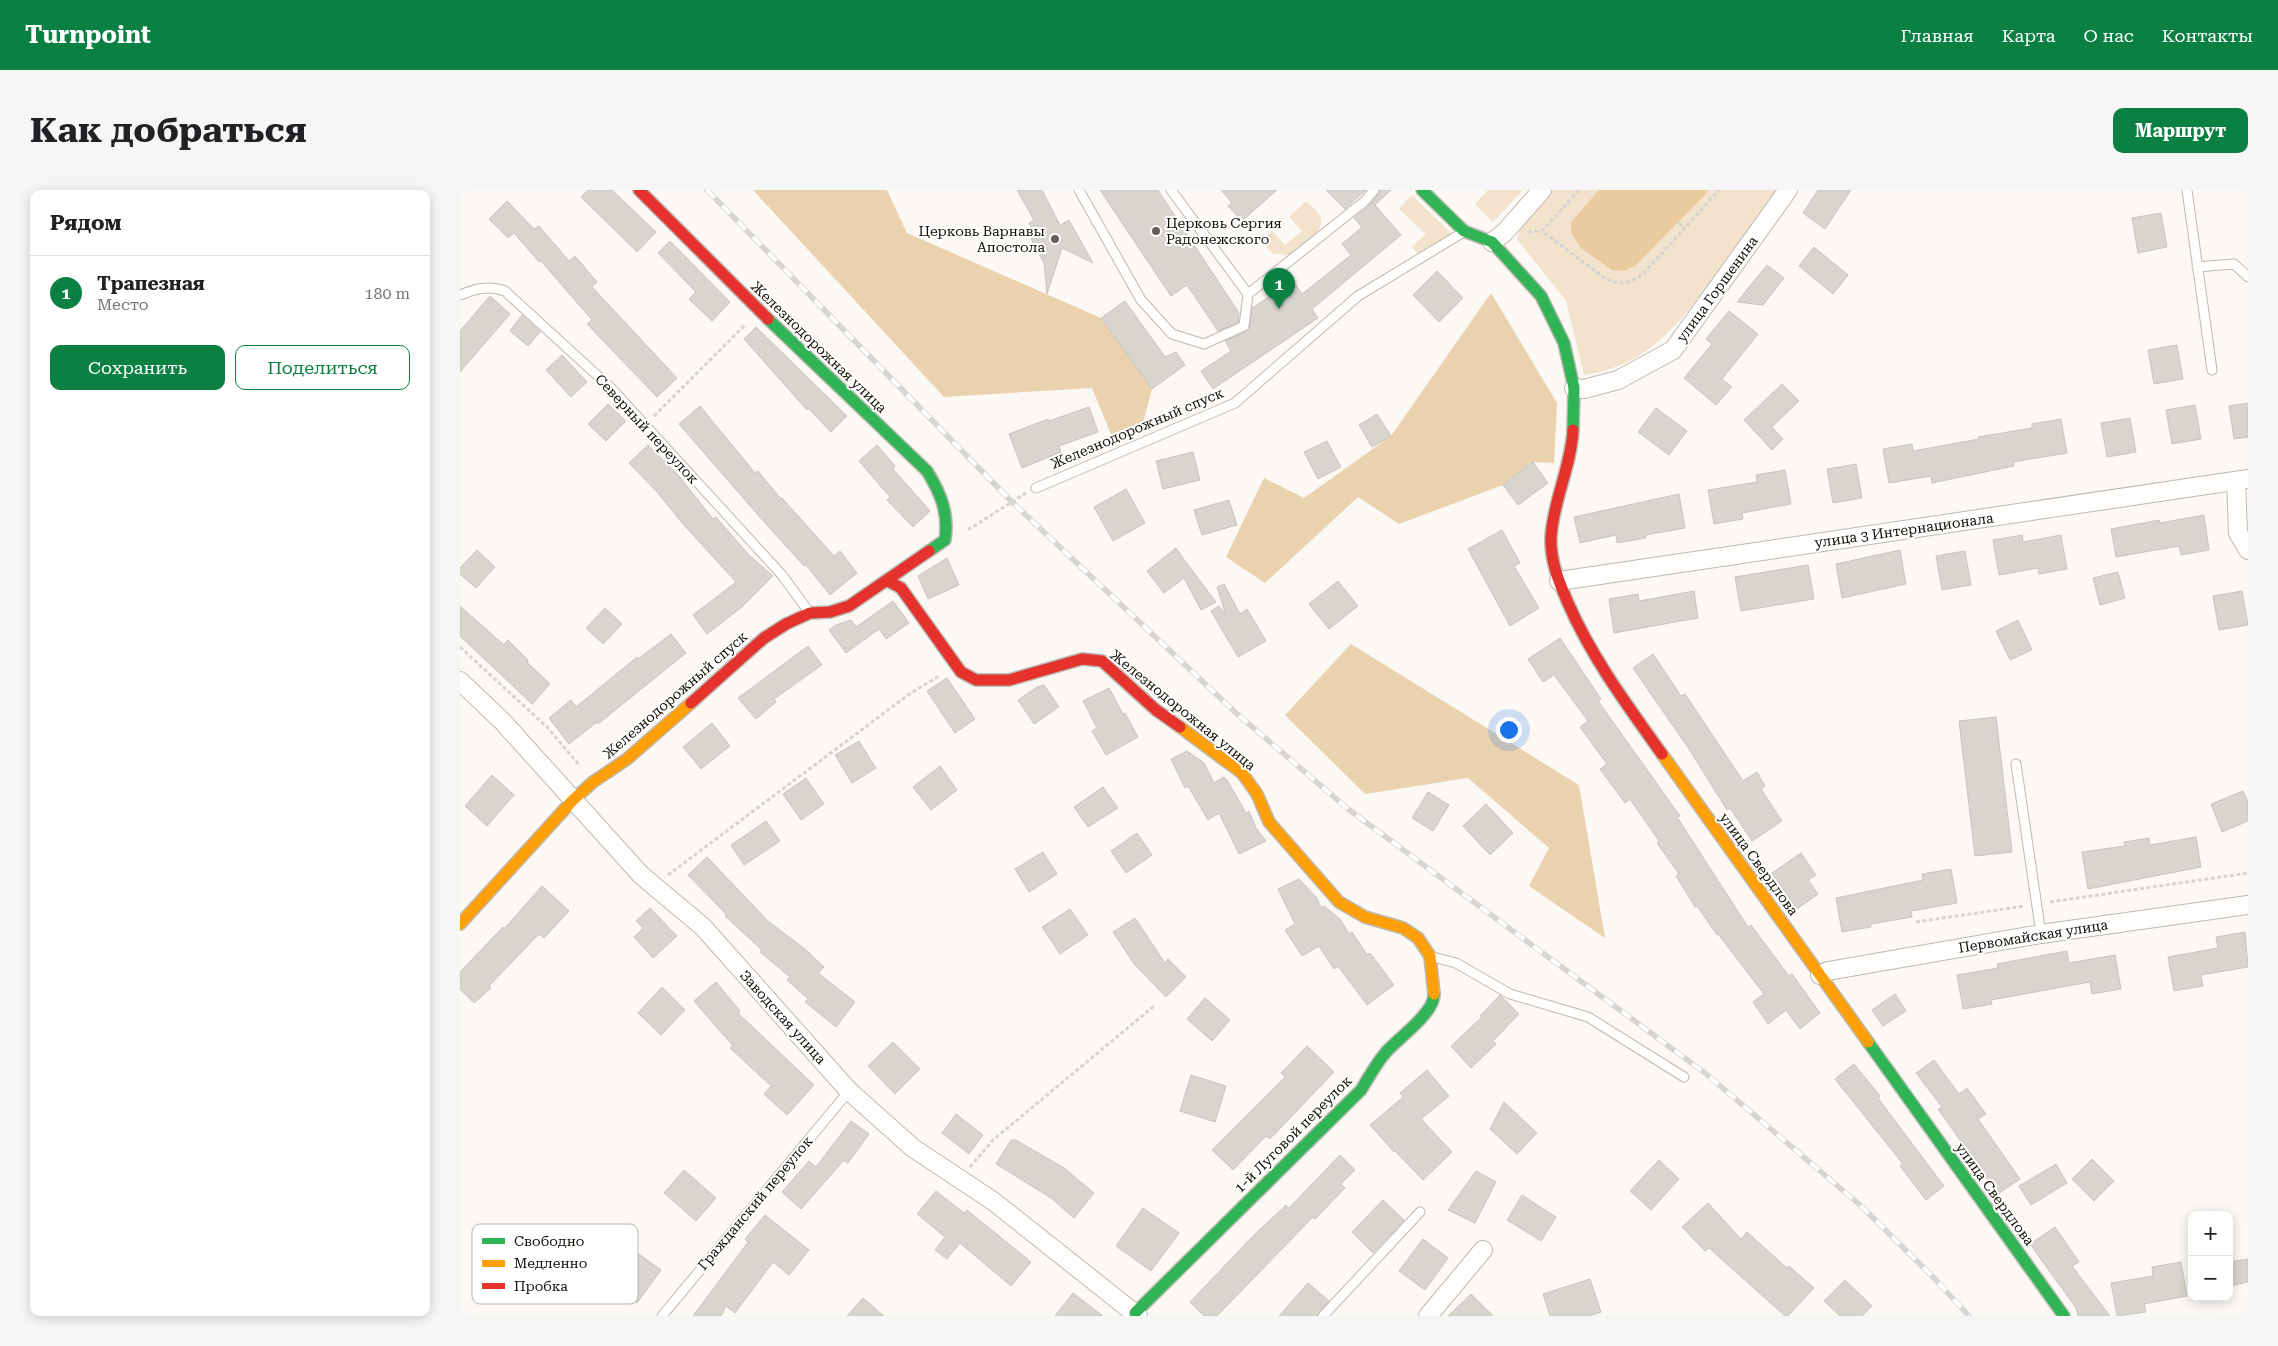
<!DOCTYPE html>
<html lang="ru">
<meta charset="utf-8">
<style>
:root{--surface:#fff;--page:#f6f6f6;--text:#202124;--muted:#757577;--line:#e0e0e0;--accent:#0b8043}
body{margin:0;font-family:"Roboto Serif",serif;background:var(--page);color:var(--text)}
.controls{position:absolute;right:15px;bottom:15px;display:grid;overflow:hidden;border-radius:10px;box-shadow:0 2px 12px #0003}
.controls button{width:45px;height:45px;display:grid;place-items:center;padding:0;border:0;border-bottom:1px solid var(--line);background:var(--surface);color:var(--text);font:25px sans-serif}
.you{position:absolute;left:1048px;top:539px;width:18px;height:18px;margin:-12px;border:4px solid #fff;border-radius:50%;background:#1a73e8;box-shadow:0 0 0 8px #1a73e833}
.badge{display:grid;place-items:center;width:32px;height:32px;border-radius:50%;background:var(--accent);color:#fff;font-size:16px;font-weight:700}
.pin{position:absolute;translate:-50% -41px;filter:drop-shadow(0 1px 2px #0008)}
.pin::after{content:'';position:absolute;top:26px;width:18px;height:15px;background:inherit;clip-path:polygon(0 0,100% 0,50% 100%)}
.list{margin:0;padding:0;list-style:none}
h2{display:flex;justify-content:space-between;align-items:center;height:65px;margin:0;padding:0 20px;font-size:21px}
h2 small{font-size:16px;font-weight:400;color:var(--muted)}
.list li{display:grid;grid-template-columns:32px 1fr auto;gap:15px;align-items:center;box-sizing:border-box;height:75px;padding:0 20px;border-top:1px solid var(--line)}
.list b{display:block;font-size:19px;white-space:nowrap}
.list p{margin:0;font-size:16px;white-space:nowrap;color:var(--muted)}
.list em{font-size:16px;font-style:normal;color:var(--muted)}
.actions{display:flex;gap:10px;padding:15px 20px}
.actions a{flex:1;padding:11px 0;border:1px solid var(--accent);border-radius:10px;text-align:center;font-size:18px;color:var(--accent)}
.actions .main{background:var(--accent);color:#fff}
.map{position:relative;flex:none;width:1788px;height:1126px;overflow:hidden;border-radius:10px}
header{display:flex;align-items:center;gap:30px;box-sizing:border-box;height:70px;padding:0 25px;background:var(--accent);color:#fff}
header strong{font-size:24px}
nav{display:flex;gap:28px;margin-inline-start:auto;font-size:18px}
.intro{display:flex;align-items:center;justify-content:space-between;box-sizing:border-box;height:120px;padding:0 30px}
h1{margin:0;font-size:35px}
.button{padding:12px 22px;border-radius:10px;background:var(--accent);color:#fff;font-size:18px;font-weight:700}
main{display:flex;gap:30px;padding:0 30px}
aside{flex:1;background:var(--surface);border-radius:10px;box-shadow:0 2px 12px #0003}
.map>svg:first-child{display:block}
</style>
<header>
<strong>Turnpoint</strong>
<nav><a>Главная</a><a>Карта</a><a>О нас</a><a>Контакты</a></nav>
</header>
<div class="intro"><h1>Как добраться</h1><a class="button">Маршрут</a></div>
<main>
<aside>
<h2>Рядом<small></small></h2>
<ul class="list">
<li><span class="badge">1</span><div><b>Трапезная</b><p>Место</p></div><em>180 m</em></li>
</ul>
<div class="actions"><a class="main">Сохранить</a><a>Поделиться</a></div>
</aside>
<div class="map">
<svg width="1788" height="1126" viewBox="0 0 1788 1126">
<rect width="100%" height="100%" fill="#fcf8f4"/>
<!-- green -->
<g fill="#f3e2cc">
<path d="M1028,0h35l-30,32 -18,-18z"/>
<path d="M1092,0h224c-18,26 -37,52 -56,78 -36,50 -70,98 -136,107l-18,-74 -49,-62 4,-15z"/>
<path d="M952,5l43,42 -32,22 -11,-12 14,-13 -27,-25z"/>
<path d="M846,11c5,5 12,10 14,15 7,17 -20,31 -31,39l-16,-1 -12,-13 11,-10 13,14 17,-14 -13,-14z"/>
</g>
<!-- forest -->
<g fill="#ead2af">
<path d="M293,0h134l20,43 194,85 51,71 -12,45 -27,5 -21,-51 -148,9z"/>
<path d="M1031,103l66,110 -3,60 -21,-1 -30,23 -104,39 -41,-27 -93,86 -39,-26 38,-79 40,20 87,-62z"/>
<path d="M891,454l228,141 26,153 -76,-52 20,-38 -81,-70 -103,16 -80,-79z"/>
</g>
<!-- water -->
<path fill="#eacb9f" d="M1139,0h109l-4,6 -69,70 -11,5 -12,-1 -31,-22 -10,-15v-11z"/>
<!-- building -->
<g fill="#d8d4ce" stroke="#c9c4bf">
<path d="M128,0h24l44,42 -19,20 -56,-55z"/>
<path d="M557,0h25l18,35 9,-5 24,43 -31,-15 -15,46 -3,-31 -13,-24 5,-3 -7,-13 5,-3z"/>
<path d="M640,0h58l81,123 -1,9 -20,9 -31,-46 -16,11z"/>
<path d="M761,0h56l-35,31 -14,-15 4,-3z"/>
<path d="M866,0h40l-21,19z"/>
<path d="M920,0h11l-16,15 26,30 -89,74 6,9 -105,71 -12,-18 30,-20 -6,-10 24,-11 3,-22 41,-27 9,13 49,-39 -9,-11 20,-17 -8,-9 16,-13z"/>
<path d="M1358,0h33l-26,39 -22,-16z"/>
<path d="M47,11l27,28 5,-3 30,35 6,-5 22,26 -5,5 85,91 -20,19 -70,-73 5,-4 -51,-59 -2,1 -25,-29 -6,5 -19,-19z"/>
<path d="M1701,23l6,34 -29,6 -6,-35z"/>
<path d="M210,51l60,61 -18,19 -23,-22 7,-7 -38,-39z"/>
<path d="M1354,57l34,28 -15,19 -34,-28z"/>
<path d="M1307,75l17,13 -21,27 -26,-3z"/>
<path d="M977,81l26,27 -24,24 -26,-27z"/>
<path d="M30,106l20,18 -50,58v-41z"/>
<path d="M665,111l40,56 11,-5 9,13 -33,24 -51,-71z"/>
<path d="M1269,121l29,23 -36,45 10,8 -16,18 -32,-27 28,-34 -6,-5z"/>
<path d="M62,125l18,17 -12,14 -18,-15z"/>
<path d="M296,137l91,89 -16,16 -23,-24 -1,2 -63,-71z"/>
<path d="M1717,155l6,34 -29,5 -6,-34z"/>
<path d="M102,165l25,27 -16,15 -25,-27z"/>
<path d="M1322,194l17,17 -27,26 11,12 -11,11 -28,-30z"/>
<path d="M1788,213v34l-14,2 -5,-33z"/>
<path d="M148,214l18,17 -20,20 -18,-17z"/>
<path d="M1735,215l6,34 -29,5 -6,-34z"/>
<path d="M240,216l55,67 3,-2 23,28 1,-1 52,58 6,-5 17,22 -27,22 -24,-30 -2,1 -46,-51 -79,-91z"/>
<path d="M629,217l9,25 -39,14 2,6 -39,16 -13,-34 39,-15 1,2z"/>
<path d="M1196,218l31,23 -18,24 -31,-23z"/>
<path d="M917,224l14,22 -19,11 -13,-22z"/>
<path d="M1670,228l6,34 -29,5 -6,-34z"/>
<path d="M1601,229l6,34 -54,9 1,4 -82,17 -1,-7 -42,7 -6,-34 29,-5 1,7 66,-12 -1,-2 54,-9v-4z"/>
<path d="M867,251l14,26 -23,12 -14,-27z"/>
<path d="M188,255l31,31 34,43 3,-2 33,38 24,21 -31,31 -35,27 -14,-19 43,-33 -54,-59 -24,-30 -29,-30z"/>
<path d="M417,255l18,21 -2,3 37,42 -17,16 -26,-27 3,-3 -31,-36z"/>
<path d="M733,262l7,28 -37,9 -7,-28z"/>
<path d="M1073,272l15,21 -30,22 -15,-20z"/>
<path d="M1396,274l6,34 -29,5 -6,-34z"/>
<path d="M1325,280l6,34 -49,9 1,6 -29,5 -6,-34 49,-8 -1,-7z"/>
<path d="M666,299l19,34 -32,18 -19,-34z"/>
<path d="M1219,304l6,34 -39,7v3l-29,5 -1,-8 -36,8 -6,-26z"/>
<path d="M769,310l8,25 -35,10 -8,-25z"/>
<path d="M1744,325l5,35 -28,5 -2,-9 -63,11 -5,-28 48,-9 1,3z"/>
<path d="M1042,340l18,33 -6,3 25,42 -29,18 -42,-77z"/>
<path d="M1562,345l1,7 38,-7 6,34 -28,5 -1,-6 -39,7 -6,-35z"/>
<path d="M716,358l7,10 33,44 -15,8 -17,-32 -20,15 -17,-22z"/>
<path d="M17,360l18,17 -19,21 -16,-14v-6z"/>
<path d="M1440,360l6,34 -64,14 -6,-34z"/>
<path d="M1505,361l6,34 -29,5 -6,-34z"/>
<path d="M487,368l12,27 -31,14 -10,-23z"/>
<path d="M1348,375l6,34 -73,12 -6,-34z"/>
<path d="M1658,382l7,26 -25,7 -7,-27z"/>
<path d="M878,391l20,25 -29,23 -20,-25z"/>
<path d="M764,394l16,30 7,-5 19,32 -28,16 -27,-46 8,-5 7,9 -9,-28z"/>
<path d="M1234,401l4,27 -84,15 -5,-34 29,-5 1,7z"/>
<path d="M1782,401l6,34 -29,5 -6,-34z"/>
<path d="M433,411l16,22 -23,16 -7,-10 -33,24 -17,-23 7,-5 15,-5 5,7z"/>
<path d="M0,416l44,39 4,-5 20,20 -1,2 23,22 -18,20 -72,-68z"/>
<path d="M145,418l17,16 -19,20 -17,-16z"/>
<path d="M1558,430l14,30 -22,10 -14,-29z"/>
<path d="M211,444l15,19 -88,71 -1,-2 -28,22 -20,-26 22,-18 5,7 61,-50 1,2z"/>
<path d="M1100,448l41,61 -3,2 82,115 -3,1 71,110 3,-2 38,51 3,-2 28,39 -20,16 -14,-19 -18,14 -15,-22 11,-8 -46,-60 -1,1 -20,-29 -2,1 -19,-31 3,-2 -22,-31 2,-2 -29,-42 -5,4 -25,-34 7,-5 -27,-37 8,-6 -34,-46 -11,7 -15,-23z"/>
<path d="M348,456l14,19 -48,34 2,3 -20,17 -18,-21z"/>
<path d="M1193,464l28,42 4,-2 58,87 14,-9 8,14 -4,3 21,32 -30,20 -22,-33 -3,2 -38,-61 -56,-81z"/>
<path d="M487,488l28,41 -20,14 -28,-42z"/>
<path d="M584,495l15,22 -25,17 -16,-24 19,-13z"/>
<path d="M649,498l14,26 2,-1 13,24 -32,18 -14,-24 5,-3 -14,-27z"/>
<path d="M1536,527l16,135 -37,4 -16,-135z"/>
<path d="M252,533l18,23 -29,23 -18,-22z"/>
<path d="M399,551l17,27 -24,15 -17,-28z"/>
<path d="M727,561l17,12 10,20 10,-6 3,3 19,33 3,-2 7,17 10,13 -27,13 -20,-41 -11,7 -20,-34 -3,2 -14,-29z"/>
<path d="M480,576l17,24 -26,20 -18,-23z"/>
<path d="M32,585l22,20 -27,31 -22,-20z"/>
<path d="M346,588l18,26 -23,16 -18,-26z"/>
<path d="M643,597l15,21 -30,19 -14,-20z"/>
<path d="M1783,601l5,11v19l-26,11 -11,-28z"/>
<path d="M968,602l21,13 -16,26 -21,-13z"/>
<path d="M1026,614l27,29 -23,22 -27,-29z"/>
<path d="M306,631l14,20 -36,24 -13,-20z"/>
<path d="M677,643l15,22 -26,18 -15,-22z"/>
<path d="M1736,647l5,30 -113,22 -6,-37 43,-6 -1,-4 25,-4 1,7z"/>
<path d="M583,662l14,22 -28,18 -14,-23z"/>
<path d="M1341,663l15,22 -8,5 10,14 -21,15 -25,-36z"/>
<path d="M247,667l61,64 37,28 19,18 -6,6 37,29 -19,25 -31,-25 3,-3 -21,-19 3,-3 -30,-25 2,-2 -37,-34 1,-2 -38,-39z"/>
<path d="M1491,679l6,34 -46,8 1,6 -41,7v3l-29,5 -6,-34 87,-18 -1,-6z"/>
<path d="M839,689l18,19 4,10 3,-2 16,13 9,15 3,-2 15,23 3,-2 24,32 -27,20 -29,-39 -4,3 -15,-23 -17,10 -17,-26 10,-6 -17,-35z"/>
<path d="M82,696l27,25 -25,27 -5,-4 -50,52 2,2 -17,15 -14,-14v-17l43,-45 1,2z"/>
<path d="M190,718l27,28 -24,22 -19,-21 9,-9 -7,-7z"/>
<path d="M610,719l18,26 -28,19 -18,-27z"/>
<path d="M675,728l30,45 3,-4 18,18 -20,20 -32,-33 -21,-32z"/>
<path d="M1785,742l3,35 -47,8 2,11 -29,5 -6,-34 50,-9 -2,-11z"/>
<path d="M1607,761l2,12 46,-8 6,34 -29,5 -2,-12 -99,18 1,4 -29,5 -6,-34 41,-7 -1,-4z"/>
<path d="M256,792l24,29 -2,2 76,72 -27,30 -23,-21 7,-8 -41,-38 3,-2 -39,-45z"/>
<path d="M202,797l23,23 -24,25 -23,-22z"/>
<path d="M1435,804l11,17 -23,15 -11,-16z"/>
<path d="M1040,805l19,19 -26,27 3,3 -25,24 -20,-22 31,-29 -2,-1z"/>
<path d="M745,808l25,22 -18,21 -25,-22z"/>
<path d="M433,852l27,27 -25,25 -27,-28z"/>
<path d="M847,856l27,26 -64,67 -4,-3 -33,34 -21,-20 73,-73 -4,-4z"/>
<path d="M1474,870l25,34 8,-6 19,26 -8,5 42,60 -22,15 -60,-85 4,-2 -26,-34z"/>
<path d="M1394,874l26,32 -2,2 66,88 -18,14 -26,-34 3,-2 -68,-85z"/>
<path d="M967,880l22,26 -28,23 31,33 -29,28 -28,-29 -1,1 -24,-27 33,-28 -3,-4z"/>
<path d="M731,885l35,11 -11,36 -35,-11z"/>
<path d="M1044,912l33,31 -20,21 -27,-25z"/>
<path d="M496,924l27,21 -14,19 -27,-21z"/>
<path d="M391,931l18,13 -21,29 -4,-3 -43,49 -19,-17 27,-31 7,6z"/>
<path d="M551,950h5l48,28 30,25 -20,25 -23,-20 -55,-34z"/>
<path d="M880,965l15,15 -14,14 4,4 -30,31 -2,-2 -96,99h-13l-14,-14 64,-67 32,-30 3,3z"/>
<path d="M1632,969l22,22 -20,20 -22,-22z"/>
<path d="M1199,970l20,19 -28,31 -21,-19z"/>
<path d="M1596,974l11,19 -36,22 -12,-19z"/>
<path d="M224,980l32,28 -20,23 -32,-28z"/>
<path d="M1016,981l20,11 -21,41 -27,-13z"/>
<path d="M476,1001l28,22 3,-3 64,52 -20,24 -51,-43 -13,16 -12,-9 10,-13 -28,-23z"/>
<path d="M1062,1005l34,22 -15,24 -34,-21z"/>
<path d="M923,1010l21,20 -31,33 -21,-21z"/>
<path d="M1248,1013l33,36 6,-7 40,36 2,-2 25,22 -26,28h-3l-76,-68 -4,3 -23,-24z"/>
<path d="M683,1018l36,25 -28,38 -35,-25z"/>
<path d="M305,1025l44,35 -20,25 -16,-13 -38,51 -9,-7 -5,10h-28l55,-74 -3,-3z"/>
<path d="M1595,1037l24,35 -7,4 38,50h-32l-2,-8 -46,-64z"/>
<path d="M963,1049l25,19 -23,32 -26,-19z"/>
<path d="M176,1062l25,18 -24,33 -25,-18z"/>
<path d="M1788,1069v23l-19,4v-24z"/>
<path d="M1721,1072l6,34 -43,8 2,8 -29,4 -6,-33 42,-7 -1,-9z"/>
<path d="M1130,1089l11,33 -12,4h-39l-7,-22z"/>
<path d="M1385,1090l27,26 -10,10h-22l-16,-15z"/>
<path d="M848,1093l21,18 -12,15h-38z"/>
<path d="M613,1103l30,23h-48z"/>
<path d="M1011,1104l22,22h-45z"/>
<path d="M403,1108l21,18h-37z"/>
</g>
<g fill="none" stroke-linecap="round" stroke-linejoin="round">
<defs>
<g id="lane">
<path d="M619,0l62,110 31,34 32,10 40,-18 4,-32 117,-93 9,-11"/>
<path d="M711,0l77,104"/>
<path d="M1727,0l25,180"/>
<path d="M1737,77l37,-3 14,13"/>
<path d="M0,105c15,-6 29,-10 45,-4l107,98 170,186 27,37"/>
<path d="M576,298l199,-85 123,-107 104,-63"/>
<path d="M1556,574l25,170"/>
<path d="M973,767l23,6 54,31 78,23 96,60"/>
<path d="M202,1126l187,-225"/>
<path d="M863,1126l97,-104"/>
</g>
<g id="street">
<path d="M1032,52l12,-9 38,-43"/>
<path d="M1114,198l10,1 34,-9 55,-30 115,-160"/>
<path d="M1776,291l2,52 10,17"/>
<path d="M1099,391l689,-102"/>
<path d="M0,491l43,41 138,153 62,52 146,164 64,57 80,53 145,115"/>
<path d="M1360,785l8,-4 213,-37 207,-29"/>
<path d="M968,1126l55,-66"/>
</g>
<g id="fast">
<path d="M962,0l42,41 28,11 49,54 23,47 10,45 -1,42"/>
<path d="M308,129l159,152c14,23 22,42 18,69l-16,11"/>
<path d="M1408,852l196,274"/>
<path d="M675,1123l226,-223c8,-13 16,-28 26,-39 12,-13 48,-39 47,-57"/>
</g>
<g id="slow">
<path d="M720,537l62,46 15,21 12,28 70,80 26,15 38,11 15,10 12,18 4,38"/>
<path d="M1202,564l206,288"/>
<path d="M0,734l113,-124 20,-18 34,-23 64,-56"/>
</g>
<g id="jam">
<path d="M179,0l129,129"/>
<path d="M1113,240c-2,37 -20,71 -22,107 -1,24 8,45 17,66 24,55 59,102 94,151"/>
<path d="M428,391l13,7 60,84 15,8h33l73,-21 20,2 54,49 24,17"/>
<path d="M231,513l73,-65 22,-14 24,-11 20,-1 19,-6 80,-55"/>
</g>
</defs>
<!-- lane casing -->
<use href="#lane" stroke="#bdb9b3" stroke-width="11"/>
<!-- street casing -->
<use href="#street" stroke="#bdb9b3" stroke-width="20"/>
<!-- fast casing -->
<use href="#fast" stroke="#bdb9b3" stroke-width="14"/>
<!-- slow casing -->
<use href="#slow" stroke="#bdb9b3" stroke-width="14"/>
<!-- jam casing -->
<use href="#jam" stroke="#bdb9b3" stroke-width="14"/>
<!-- path -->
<g stroke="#d6d4d3" stroke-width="3" stroke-dasharray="4 2.5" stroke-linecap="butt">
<path d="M1119,0l-37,41 64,48c15,7 27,4 39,-7l74,-82"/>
<path d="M1219,33l5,6"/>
<path d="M1068,42l14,-1"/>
<path d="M194,226l91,-91"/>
<path d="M508,340l58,-37"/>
<path d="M0,457l87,80 33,39"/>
<path d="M208,685l240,-180 31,-19"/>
<path d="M1590,712l198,-29"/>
<path d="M1456,732l108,-16"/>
<path d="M510,977l23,-27 161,-134"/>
</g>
<!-- lane -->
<use href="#lane" stroke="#fffefd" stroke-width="9"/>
<!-- street -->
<use href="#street" stroke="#fffefd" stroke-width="18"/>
<!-- fast -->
<use href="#fast" stroke="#30b455" stroke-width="11"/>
<!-- slow -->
<use href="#slow" stroke="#ff9f0a" stroke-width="11"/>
<!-- jam -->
<use href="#jam" stroke="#e5322d" stroke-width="11"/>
<defs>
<path id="rail" d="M247,0l304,311 224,211 113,97 357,264 155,132 74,73 35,38"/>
</defs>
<!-- rail casing -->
<use href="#rail" stroke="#d6d5d4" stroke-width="5.5"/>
<!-- rail -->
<use href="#rail" stroke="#fff" stroke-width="4" stroke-dasharray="11" stroke-linecap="butt"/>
</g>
<!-- markers -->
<g fill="#645f59" stroke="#fff" stroke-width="2">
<circle cx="696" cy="41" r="5"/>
<circle cx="595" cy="49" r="5"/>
</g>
<g text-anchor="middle" stroke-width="4" stroke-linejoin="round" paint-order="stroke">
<!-- poi labels -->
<g font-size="14" fill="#120d06" stroke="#fff" text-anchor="start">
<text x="706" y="38">Церковь Сергия<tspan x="706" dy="16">Радонежского</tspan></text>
<text x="585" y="46" text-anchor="end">Церковь Варнавы<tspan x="585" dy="16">Апостола</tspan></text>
</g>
<!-- street labels -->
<g font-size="14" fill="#120d06" stroke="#fff">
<text transform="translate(1257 99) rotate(-54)" y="5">улица Горшенина</text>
<text transform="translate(359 157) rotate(44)" y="5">Железнодорожная улица</text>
<text transform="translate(677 238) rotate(-23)" y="5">Железнодорожный спуск</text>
<text transform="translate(187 239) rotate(47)" y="5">Северный переулок</text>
<text transform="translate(1444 340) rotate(-8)" y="5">улица 3 Интернационала</text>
<text transform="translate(215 505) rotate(-41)" y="5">Железнодорожный спуск</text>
<text transform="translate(723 520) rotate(39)" y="5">Железнодорожная улица</text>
<text transform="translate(1299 674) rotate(54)" y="5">улица Свердлова</text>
<text transform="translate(1573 746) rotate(-9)" y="5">Первомайская улица</text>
<text transform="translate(323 827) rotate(48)" y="5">Заводская улица</text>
<text transform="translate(833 944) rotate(-45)" y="5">1-й Луговой переулок</text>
<text transform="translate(1535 1004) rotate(54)" y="5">улица Свердлова</text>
<text transform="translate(295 1013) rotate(-50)" y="5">Гражданский переулок</text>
</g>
</g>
<!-- legend -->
<rect x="12" y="1034" width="166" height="80" rx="8" fill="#fff" stroke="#b8b6b4" stroke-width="1"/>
<rect x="22" y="1048" width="23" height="6" fill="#30b455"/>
<rect x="22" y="1070" width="23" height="7" fill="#ff9f0a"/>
<rect x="22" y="1093" width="23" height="6" fill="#e5322d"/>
<g font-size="14" fill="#120d06">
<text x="54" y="1056">Свободно</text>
<text x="54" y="1078">Медленно</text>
<text x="54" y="1101">Пробка</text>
</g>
</svg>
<div class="controls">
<button>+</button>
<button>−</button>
</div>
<div class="you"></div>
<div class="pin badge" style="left:819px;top:119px">1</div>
</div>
</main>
